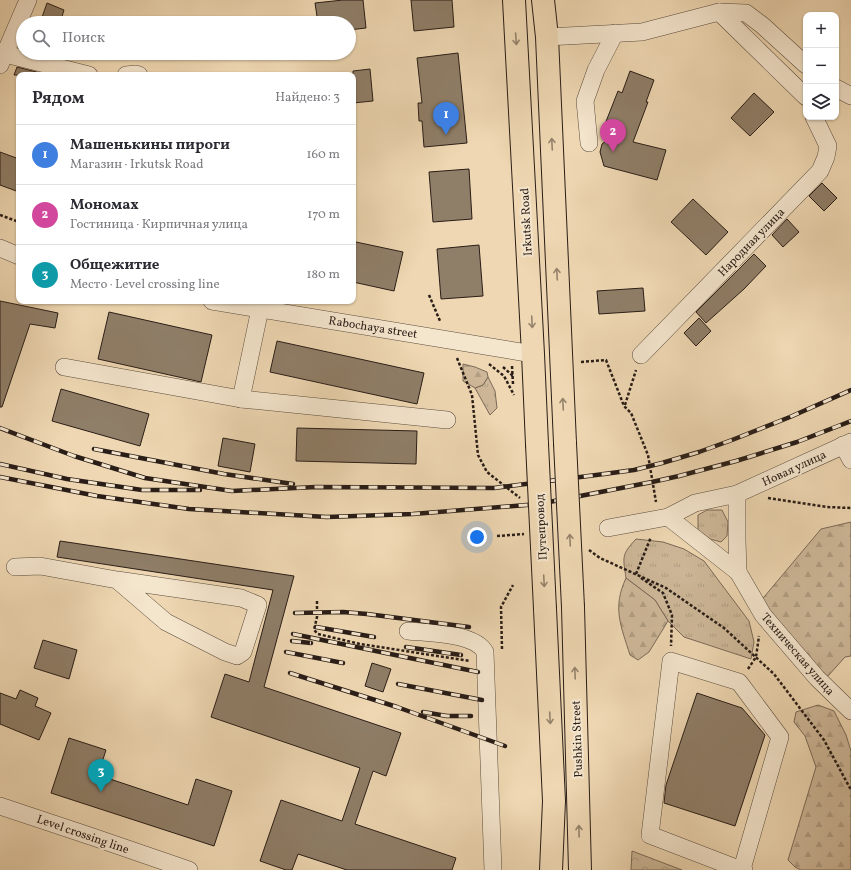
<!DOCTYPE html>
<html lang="ru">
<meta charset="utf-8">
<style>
:root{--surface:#fff;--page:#f7f7f7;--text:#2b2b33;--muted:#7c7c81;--line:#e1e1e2;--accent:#111827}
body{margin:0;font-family:Vollkorn,serif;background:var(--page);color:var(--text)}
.controls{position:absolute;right:12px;top:12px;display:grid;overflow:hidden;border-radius:8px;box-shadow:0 1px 3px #0004}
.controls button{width:36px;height:36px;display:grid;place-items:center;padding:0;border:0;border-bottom:1px solid var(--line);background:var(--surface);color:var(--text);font:20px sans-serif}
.you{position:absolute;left:477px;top:537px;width:14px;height:14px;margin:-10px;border:3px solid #fff;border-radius:50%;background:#1a73e8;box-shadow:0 0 0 6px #1a73e833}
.badge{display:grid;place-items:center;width:26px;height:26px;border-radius:50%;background:var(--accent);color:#fff;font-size:13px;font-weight:700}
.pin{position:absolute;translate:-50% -33px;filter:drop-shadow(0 1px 2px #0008)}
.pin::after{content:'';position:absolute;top:21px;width:14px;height:12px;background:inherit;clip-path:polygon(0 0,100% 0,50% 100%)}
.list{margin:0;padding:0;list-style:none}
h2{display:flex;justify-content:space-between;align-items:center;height:52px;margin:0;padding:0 16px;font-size:17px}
h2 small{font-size:13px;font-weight:400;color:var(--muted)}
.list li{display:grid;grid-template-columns:26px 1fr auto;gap:12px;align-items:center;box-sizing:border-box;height:60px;padding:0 16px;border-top:1px solid var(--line)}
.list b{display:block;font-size:15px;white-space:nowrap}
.list p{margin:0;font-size:13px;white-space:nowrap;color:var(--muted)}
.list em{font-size:13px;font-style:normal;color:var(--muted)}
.icon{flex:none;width:22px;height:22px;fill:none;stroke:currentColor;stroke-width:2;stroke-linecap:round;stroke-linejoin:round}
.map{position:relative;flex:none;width:851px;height:870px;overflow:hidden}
.search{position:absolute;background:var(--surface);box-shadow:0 1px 3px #0004;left:16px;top:16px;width:340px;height:44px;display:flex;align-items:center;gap:10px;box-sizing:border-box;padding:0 14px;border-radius:22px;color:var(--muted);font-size:15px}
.panel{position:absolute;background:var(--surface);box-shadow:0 1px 3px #0004;left:16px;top:72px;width:340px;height:232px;border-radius:8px}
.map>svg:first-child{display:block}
</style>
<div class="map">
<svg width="851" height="870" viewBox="0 0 851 870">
<defs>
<pattern id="grass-tufts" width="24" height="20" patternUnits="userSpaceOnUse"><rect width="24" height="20" fill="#cdb798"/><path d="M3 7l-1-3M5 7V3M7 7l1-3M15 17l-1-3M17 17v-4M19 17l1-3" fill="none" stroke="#b09d82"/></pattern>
<pattern id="forest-firs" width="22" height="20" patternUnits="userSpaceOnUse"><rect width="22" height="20" fill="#cdb798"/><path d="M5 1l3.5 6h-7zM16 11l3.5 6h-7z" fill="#b09d82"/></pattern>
<pattern id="park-crowns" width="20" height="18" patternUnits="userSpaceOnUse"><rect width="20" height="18" fill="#cdb798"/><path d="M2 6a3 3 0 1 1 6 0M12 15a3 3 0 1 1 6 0" fill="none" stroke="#b09d82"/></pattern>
</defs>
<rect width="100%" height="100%" fill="#eed7b2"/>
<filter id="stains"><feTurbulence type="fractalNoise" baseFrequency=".005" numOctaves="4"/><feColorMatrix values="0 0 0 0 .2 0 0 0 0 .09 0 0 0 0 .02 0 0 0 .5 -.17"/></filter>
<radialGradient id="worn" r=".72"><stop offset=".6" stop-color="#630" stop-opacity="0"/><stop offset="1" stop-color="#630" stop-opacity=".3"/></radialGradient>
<!-- grass -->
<g fill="url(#grass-tufts)" stroke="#7b6a58">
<path d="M488,377l7,14 2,17 -7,7 -15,-27 8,-3z"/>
<path d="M707,510h15l6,12 -1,14 -6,6 -11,-3 -12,-9v-15z"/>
<path d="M636,539l27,3 21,7 20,12 45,60 5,21 -3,17 -67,-22 -16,-16 -13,-21 -29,-22c-3,-21 -5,-23 10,-39z"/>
</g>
<!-- forest -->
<g fill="url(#forest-firs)" stroke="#7b6a58">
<path d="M463,364l12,3 12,5 1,5 -5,8 -8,3 -12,-7z"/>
<path d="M851,522v134l-6,1 -18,20 -68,-74 62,-74z"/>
<path d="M626,578l29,22 13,21 -19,31 -11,8 -8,-5c-9,-29 -18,-47 -4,-77z"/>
<path d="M818,705l16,6 12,24 5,16v119h-50l-6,-3 -7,-7 28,-93 -11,-31 -11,-14 2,-10z"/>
</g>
<!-- park -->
<path fill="url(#park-crowns)" stroke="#7b6a58" d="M632,851l50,19h-51z"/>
<!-- building -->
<g fill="#8f7e68" stroke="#291d17">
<path d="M343,0h20l3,28 -17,2v-7h-31l-3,-20z"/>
<path d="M411,0h41l2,27 -40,4z"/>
<path d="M47,3l17,7 -4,13h-20z"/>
<path d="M458,53l9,90 -43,4 -2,-26h-3l-1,-18h4l-5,-45z"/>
<path d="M17,67l31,8h-34z"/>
<path d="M370,69l3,32 -20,2v-32z"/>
<path d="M630,71l24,9 -8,22h2l-15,40 33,8 -9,30 -53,-14 -4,-14 2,-8 18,-14 -15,-6 13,-33 4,2z"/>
<path d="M754,93l20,19 -24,24 -19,-18z"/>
<path d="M0,152l19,7v33l-19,-7z"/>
<path d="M469,169l3,50 -39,3 -4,-50z"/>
<path d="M822,183l15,15 -13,13 -15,-15z"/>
<path d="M693,199l35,33 -22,23 -35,-33z"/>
<path d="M787,219l12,13 -16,15 -11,-12z"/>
<path d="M356,242l47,10 -9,39 -41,-9v-27z"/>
<path d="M479,245l4,51 -42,3 -4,-50z"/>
<path d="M754,254l12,12 -22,23 -38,34 -10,-11z"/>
<path d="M643,288l2,23 -46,3 -2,-23z"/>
<path d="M0,301l58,12 -3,15 -25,-4 -28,83h-2z"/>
<path d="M109,312l103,23 -11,47 -103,-23z"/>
<path d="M699,318l12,13 -15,15 -12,-13z"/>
<path d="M277,341l147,32 -7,31 -147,-32z"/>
<path d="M61,389l88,25 -9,32 -88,-25z"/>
<path d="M297,428l120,3 -1,33 -120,-3z"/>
<path d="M223,438l32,6 -5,28 -32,-6z"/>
<path d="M60,541l234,35 -30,111 137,46 -15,43 -13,-5 -18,53 101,34 -4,12h-105l-49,-16 -6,16h-6l-26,-9 21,-61 61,21 18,-53 -149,-51 14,-43 24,8 24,-92 -216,-33z"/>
<path d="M43,640l34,10 -8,29 -35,-11z"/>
<path d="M372,663l19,6 -8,23 -18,-6z"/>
<path d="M20,690l18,8 -3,8 16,7 -12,27 -39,-16v-31l16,6z"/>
<path d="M697,693l45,15 23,27 -30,91 -71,-23 2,-18z"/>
<path d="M69,738l37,12 -8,25 90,30 8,-26 36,12 -18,55 -163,-53z"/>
</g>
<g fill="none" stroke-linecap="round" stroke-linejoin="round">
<defs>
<g id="minor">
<path d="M719,12l87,85"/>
<path d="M547,37l95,-5 77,-20 27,1 16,12 44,40"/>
<path d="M5,54l84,21"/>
<path d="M0,65l28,-65"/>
<path d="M126,75l10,-1 3,1"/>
<path d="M836,88l15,8"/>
<path d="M589,143l-4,-42 11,-31 19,-37"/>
<path d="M0,248l19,8"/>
<path d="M212,301l321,53"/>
<path d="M260,309l-19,90 206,21"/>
<path d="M641,355l179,-184 6,-14 2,-11 -14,-29"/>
<path d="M64,367l177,32"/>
<path d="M843,445l8,15"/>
<path d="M737,494v46l1,32"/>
<path d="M668,517l70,55 25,43 54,63 34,33"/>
<path d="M608,528l60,-11 27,-14 42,-9 114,-52"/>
<path d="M15,567l25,-1 77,14 124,18 17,7 -15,47 -6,4 -12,-4 -59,-30 -49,-42"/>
<path d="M408,631c20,2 67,2 77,21l8,218"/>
<path d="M0,806l93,31 96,33"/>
<path d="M741,870l-91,-35 21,-174 68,21 41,55 -38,132 2,1"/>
</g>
<g id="major">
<path d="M514,0l19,354 4,90"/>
<path d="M543,0l4,37 18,406"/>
<path d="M573,607l7,263"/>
<path d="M545,609l9,192 -3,69"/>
</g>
</defs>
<!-- minor casing -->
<use href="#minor" stroke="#5a4c3e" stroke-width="18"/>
<!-- major casing -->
<use href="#major" stroke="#291d17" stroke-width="24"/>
<!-- path -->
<g stroke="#291d17" stroke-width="2.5" stroke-dasharray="3 2" stroke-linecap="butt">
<path d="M0,215l19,7"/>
<path d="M429,295l11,26"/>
<path d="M457,358l15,37 6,60 9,17 33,26"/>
<path d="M581,362l25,-2 18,46 7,7 17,42 8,47"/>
<path d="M489,364l15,12 10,19"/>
<path d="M512,366l1,18"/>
<path d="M503,367l10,9"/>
<path d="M625,405l11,-35"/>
<path d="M768,498l59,9 24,1"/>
<path d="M497,536l27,-2"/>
<path d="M589,550l11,8 66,30 58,40 50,46 50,66 27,50"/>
<path d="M636,574l15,-37"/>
<path d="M641,578l22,15 9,22 -1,31"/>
<path d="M317,601v16l-3,13 4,4 42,10 110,17"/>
<path d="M502,649l-1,-42 12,-22"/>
<path d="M748,669l8,-12 3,-21"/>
</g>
<!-- minor -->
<use href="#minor" stroke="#f4e5cd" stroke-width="17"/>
<!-- major -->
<use href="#major" stroke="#eed7b2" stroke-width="22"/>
<defs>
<g id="rail">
<path d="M0,428l74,28 71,22 87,13 84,-4 178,1 110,-14 30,-4 28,-7 37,-11 33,-12 58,-23 61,-27"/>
<path d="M94,449l130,25 69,10"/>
<path d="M0,464l67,15 75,11h58"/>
<path d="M0,477l97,19 92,13 138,8 86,-3 126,-10 113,-22 27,-6 57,-15 61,-19 54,-21"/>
<path d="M295,613l48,-1 24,2 102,13"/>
<path d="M316,627l58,10"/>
<path d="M293,634l185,38"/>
<path d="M292,641l19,2"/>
<path d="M406,647l55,8"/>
<path d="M286,652l57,11"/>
<path d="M290,673l107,34 108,39"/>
<path d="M398,684l84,16"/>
<path d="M423,712l24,4h24"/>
</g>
</defs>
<!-- rail casing -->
<use href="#rail" stroke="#291d17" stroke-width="4.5"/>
<!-- rail -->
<use href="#rail" stroke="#f4e5cd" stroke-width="3" stroke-dasharray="9" stroke-linecap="butt"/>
<defs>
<g id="major-bridge">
<path d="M565,443l8,164"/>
<path d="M537,444l8,165"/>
</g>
</defs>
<!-- major-bridge casing -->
<use href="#major-bridge" stroke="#291d17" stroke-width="24" stroke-linecap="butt"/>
<!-- major-bridge -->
<use href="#major-bridge" stroke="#eed7b2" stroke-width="22"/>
</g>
<!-- one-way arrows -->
<defs><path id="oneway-shaft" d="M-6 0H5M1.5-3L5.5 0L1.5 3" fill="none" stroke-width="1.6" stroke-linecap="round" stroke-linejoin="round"/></defs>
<g stroke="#95836c">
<use href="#oneway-shaft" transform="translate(516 39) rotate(86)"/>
<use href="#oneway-shaft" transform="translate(552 144) rotate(-93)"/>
<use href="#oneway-shaft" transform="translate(557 274) rotate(-93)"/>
<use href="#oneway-shaft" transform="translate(532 322) rotate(87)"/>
<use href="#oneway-shaft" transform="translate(563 404) rotate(-93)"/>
<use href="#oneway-shaft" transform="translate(570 540) rotate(-93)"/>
<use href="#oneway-shaft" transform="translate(544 581) rotate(87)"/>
<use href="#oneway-shaft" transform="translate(575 673) rotate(-92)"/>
<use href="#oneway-shaft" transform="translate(550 718) rotate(87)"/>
<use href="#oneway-shaft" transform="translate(579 831) rotate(-91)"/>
</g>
<g text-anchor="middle" stroke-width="4" stroke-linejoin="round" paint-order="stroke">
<!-- street labels -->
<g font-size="12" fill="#291d17" stroke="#f4e5cd">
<text transform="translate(526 222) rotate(-93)" y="4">Irkutsk Road</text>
<text transform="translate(751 242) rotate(-46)" y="4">Народная улица</text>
<text transform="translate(373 327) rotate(9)" y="4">Rabochaya street</text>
<text transform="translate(794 468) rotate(-25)" y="4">Новая улица</text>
<text transform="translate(541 527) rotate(-93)" y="4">Путепровод</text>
<text transform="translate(798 654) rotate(49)" y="4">Техническая улица</text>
<text transform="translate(577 739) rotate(-92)" y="4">Pushkin Street</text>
<text transform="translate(83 834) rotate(19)" y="4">Level crossing line</text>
</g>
</g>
<rect width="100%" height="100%" filter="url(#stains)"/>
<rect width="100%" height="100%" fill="url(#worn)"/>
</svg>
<div class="controls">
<button>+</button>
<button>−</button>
<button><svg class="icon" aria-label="layers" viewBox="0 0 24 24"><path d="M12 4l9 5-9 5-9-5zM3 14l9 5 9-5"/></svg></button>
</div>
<div class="you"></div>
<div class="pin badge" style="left:446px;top:135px;background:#3f7fe0">1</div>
<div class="pin badge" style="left:613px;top:152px;background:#d1479c">2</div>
<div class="pin badge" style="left:101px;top:792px;background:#0f9aa8">3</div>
<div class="search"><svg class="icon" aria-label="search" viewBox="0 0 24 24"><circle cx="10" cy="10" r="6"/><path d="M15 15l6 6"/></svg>Поиск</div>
<section class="panel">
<h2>Рядом<small>Найдено: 3</small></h2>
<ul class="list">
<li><span class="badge" style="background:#3f7fe0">1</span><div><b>Машенькины пироги</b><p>Магазин · Irkutsk Road</p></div><em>160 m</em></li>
<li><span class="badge" style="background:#d1479c">2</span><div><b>Мономах</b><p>Гостиница · Кирпичная улица</p></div><em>170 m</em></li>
<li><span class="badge" style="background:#0f9aa8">3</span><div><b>Общежитие</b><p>Место · Level crossing line</p></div><em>180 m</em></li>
</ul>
</section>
</div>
